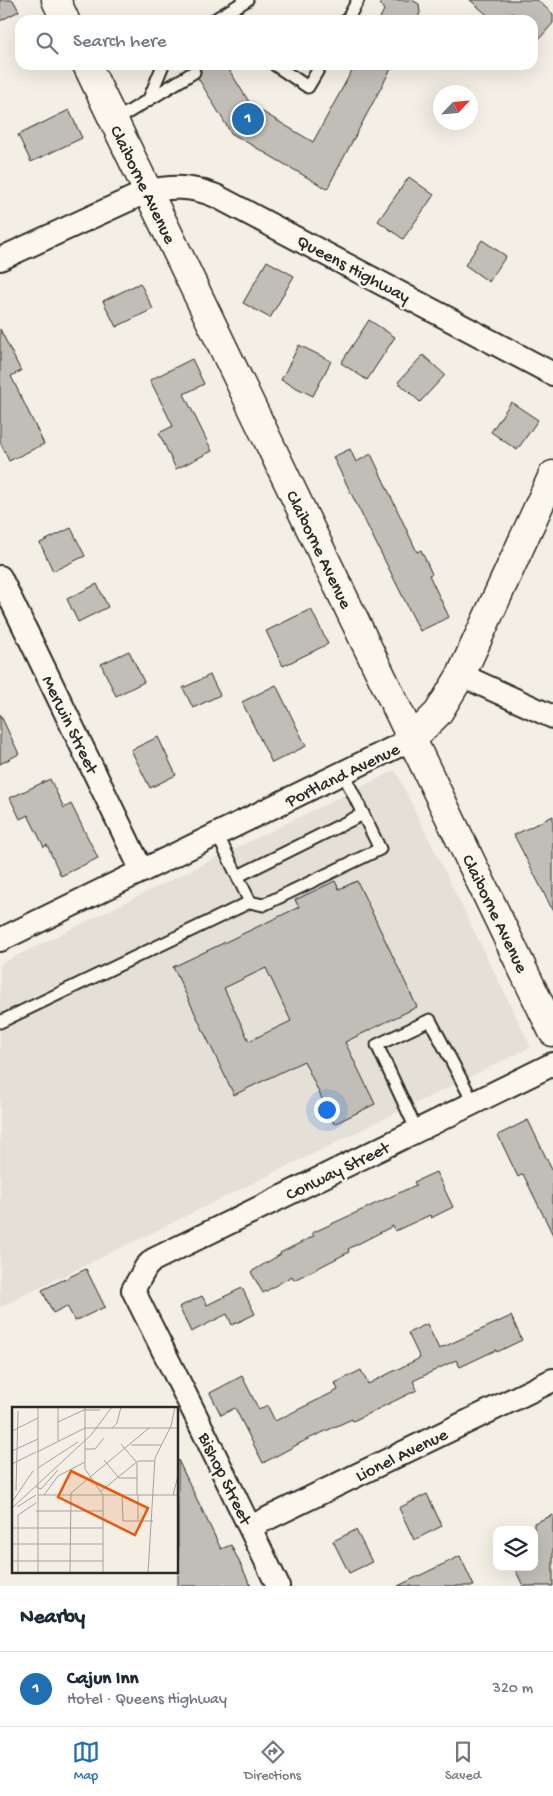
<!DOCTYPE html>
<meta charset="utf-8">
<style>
:root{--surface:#fff;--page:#f2f2f3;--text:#1f2937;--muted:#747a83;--line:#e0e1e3;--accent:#1f6fb2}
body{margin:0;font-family:"Gochi Hand",sans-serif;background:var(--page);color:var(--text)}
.controls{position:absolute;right:15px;bottom:15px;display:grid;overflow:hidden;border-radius:10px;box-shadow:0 5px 20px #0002}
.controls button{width:45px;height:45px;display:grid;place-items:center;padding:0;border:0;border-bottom:1px solid var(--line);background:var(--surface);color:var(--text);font:25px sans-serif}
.compass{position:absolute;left:433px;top:85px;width:45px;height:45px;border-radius:50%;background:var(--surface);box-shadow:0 5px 20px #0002;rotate:64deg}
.you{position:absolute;left:326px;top:1109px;width:18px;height:18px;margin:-12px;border:4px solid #fff;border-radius:50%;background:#1a73e8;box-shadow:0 0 0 8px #1a73e833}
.badge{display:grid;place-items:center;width:32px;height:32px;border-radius:50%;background:var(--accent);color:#fff;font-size:16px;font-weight:700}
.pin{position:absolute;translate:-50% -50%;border:2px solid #fff;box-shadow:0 1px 5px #0006}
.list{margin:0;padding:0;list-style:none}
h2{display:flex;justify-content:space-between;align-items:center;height:65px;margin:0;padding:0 20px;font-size:21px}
h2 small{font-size:16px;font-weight:400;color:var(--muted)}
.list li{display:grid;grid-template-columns:32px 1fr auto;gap:15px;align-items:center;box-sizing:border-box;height:75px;padding:0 20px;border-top:1px solid var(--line)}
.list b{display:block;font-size:19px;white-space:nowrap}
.list p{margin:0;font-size:16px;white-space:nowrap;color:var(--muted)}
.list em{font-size:16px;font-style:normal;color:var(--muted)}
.icon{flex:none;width:28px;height:28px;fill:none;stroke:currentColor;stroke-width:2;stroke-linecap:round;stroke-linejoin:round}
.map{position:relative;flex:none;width:553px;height:1586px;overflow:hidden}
.search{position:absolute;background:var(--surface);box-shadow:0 5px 20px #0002;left:15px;right:15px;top:15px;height:55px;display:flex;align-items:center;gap:12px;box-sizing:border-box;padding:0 18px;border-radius:15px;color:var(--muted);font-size:19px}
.sheet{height:140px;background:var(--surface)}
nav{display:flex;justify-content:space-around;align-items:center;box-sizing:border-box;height:70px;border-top:1px solid var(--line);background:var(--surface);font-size:14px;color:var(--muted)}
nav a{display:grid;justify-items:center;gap:2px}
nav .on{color:var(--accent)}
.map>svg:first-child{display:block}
</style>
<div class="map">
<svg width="553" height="1586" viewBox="0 0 553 1586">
<rect width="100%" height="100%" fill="#f3efe4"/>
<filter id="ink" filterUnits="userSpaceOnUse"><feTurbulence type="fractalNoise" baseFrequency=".02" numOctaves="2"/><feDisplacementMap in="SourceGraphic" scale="10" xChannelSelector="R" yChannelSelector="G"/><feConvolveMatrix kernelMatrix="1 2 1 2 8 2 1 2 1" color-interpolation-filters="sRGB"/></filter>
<g filter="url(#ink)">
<!-- built -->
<path fill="#e4e0d6" d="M395,770l136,277 -531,260v-343z"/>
<!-- building -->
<g fill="#c0beb6" stroke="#2b2b2b" fill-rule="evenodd">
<path d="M0,0h13l6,11 -19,10z"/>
<path d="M378,0h34l7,4 1,9 -3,7h-38l5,-10z"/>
<path d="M470,0h67l16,14v9l-20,23v-26h-12l-9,-7 -6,7h-13z"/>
<path d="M196,65h30l25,40 62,37 42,-77h38l-66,124 -96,-56 -33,-55 3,-7 -1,-3z"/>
<path d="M69,110l13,28 -51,24 -13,-27z"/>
<path d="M409,177l25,18 -31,44 -25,-18z"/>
<path d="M482,240l24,16 -17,26 -24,-17z"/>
<path d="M267,261l27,15 -24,42 -27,-15z"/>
<path d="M140,283l13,26 -37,18 -13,-26z"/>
<path d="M369,320l26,17 -28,43 -26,-17z"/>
<path d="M0,329l21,42 -10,5 33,68 -35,17 -9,-19z"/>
<path d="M299,345l32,16 -18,35 -32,-16z"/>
<path d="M423,355l22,20 -25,27 -22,-20z"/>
<path d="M192,359l12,25 -20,10 28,57 -36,18 -17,-36 14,-7 -23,-46z"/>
<path d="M511,402l27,18 -21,30 -26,-18z"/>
<path d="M350,449l6,13 15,-8 46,98 4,-2 11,24 -3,1 20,42 -29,14 -87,-174z"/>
<path d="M71,528l14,28 -32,15 -13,-28z"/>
<path d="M97,584l11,23 -30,15 -11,-23z"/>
<path d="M311,609l17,35 -45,22 -17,-35z"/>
<path d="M129,651l15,31 -28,14 -15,-32z"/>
<path d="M210,675l10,20 -27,13 -10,-20z"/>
<path d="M276,685l30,61 -34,17 -30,-61z"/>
<path d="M0,714l19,40 -19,10z"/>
<path d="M158,737l18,38 -26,13 -19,-38z"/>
<path d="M50,779l14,29 7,-4 27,54 -37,18 -14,-31 -3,2 -16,-32 -8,4 -10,-21z"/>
<path d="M553,816v95l-39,-76z"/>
<path d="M335,881l4,8 18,-8 60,126 -72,35 30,62 -41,20 -30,-63 -70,34 -61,-128 126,-60 -4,-7zM266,968l25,53 -42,20 -25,-53z"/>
<path d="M528,1120l25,52v63l-30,-61 -5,3 -20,-42z"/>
<path d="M436,1172l17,35 -22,11 -1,-3 -35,16 -2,-5 -45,23 1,3 -31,16 -24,12 -2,-4 -29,17 -12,-21 30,-18 -1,-1 34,-17 -2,-3 104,-48 -2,-3z"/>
<path d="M86,1269l19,38 -30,14 -8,-15 -14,7 -11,-23z"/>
<path d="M242,1288l13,26 -23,11 -5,-11 -36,18 -12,-25 23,-11 5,9z"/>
<path d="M511,1316l11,24 -25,12 -1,-2 -36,17 -4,-7 -43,21 4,9 -64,31 -1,-2 -46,21 -43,23 -28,-55 -14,7 -11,-22 32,-17 17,34 8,-5 8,16 63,-31 -3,-7 26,-13 7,14 52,-26 -12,-25 19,-9 12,25z"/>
<path d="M178,1460l43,89 10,-4 20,41h-73z"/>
<path d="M427,1494l15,32 -28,14 -15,-32z"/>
<path d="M553,1515v71h-30l-9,-19h20v-44z"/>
<path d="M356,1530l16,32 -23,11 -16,-32z"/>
<path d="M460,1556l14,30h-76z"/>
</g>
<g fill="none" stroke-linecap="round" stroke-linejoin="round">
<defs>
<g id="service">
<path d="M214,20l33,-20"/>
<path d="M347,20l11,-20"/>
<path d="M275,65l33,22 13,-22"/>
<path d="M149,99l14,-34"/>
<path d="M114,121l80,-49"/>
<path d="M238,876l125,-62 -20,-41"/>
<path d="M250,902l13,3 117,-56 -17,-35"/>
<path d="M0,1022l250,-120 -33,-68"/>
<path d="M417,1131l-40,-86 53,-25 43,82"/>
</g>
<g id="minor">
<path d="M0,259l148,-68c24,-5 44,-5 68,5l337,178"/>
<path d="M0,577l142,294"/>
<path d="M461,675l92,42"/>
<path d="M0,940l412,-201"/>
<path d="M250,1527l303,-147"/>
<path d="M278,1586l-83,-172 -62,-124 13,-23 7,-7 400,-196"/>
</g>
<g id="tertiary">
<path d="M56,0l9,20"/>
<path d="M87,65l466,967"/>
<path d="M412,739l26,-26 23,-38 92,-200"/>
</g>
</defs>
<!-- service casing -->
<use href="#service" stroke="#2b2b2b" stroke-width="15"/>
<!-- minor casing -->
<use href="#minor" stroke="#2b2b2b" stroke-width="26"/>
<!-- tertiary casing -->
<use href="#tertiary" stroke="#2b2b2b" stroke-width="31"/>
<!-- service -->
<use href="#service" stroke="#fbf7ec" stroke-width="11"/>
<!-- minor -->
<use href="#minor" stroke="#fbf7ec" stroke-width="22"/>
<!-- tertiary -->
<use href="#tertiary" stroke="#fbf7ec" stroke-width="28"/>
</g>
</g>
<g text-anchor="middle" stroke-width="5" stroke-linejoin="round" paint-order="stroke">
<!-- street labels -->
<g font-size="18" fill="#2b2b2b" stroke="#fbf7ec">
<text transform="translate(144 184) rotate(64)" y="6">Claiborne Avenue</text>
<text transform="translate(354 268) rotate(28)" y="6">Queens Highway</text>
<text transform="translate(320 549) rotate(64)" y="6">Claiborne Avenue</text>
<text transform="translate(71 724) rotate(64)" y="6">Merwin Street</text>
<text transform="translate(342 774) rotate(-26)" y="6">Portland Avenue</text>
<text transform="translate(496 913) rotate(64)" y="6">Claiborne Avenue</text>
<text transform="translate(337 1170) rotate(-26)" y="6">Conway Street</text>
<text transform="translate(401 1454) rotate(-26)" y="6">Lionel Avenue</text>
<text transform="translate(226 1478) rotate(64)" y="6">Bishop Street</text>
</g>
</g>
<!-- overview -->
<g transform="translate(12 1407)">
<rect width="166" height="166" fill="#f3efe4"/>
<path fill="none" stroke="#a3a19a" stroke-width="1" d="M26,0v166M46,0v34M73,0v62l18,26v78M46,15l26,-12h16M100,21l5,-5 4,-16M0,24l26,-13M109,37l16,19v32M119,38h30M73,42h10l9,-11M0,44l26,-12M25,45l48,-24h94M92,53l15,18h18M0,57l24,-12M26,61l40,-26M24,80l5,2 17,-19M4,84l2,-80M89,84l37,-30h17M26,88h141M32,88l14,-19 27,-14M110,88l1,26h30M161,88l5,-19M0,95l21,-31M5,100l19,-12M0,101l79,-73 21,-28M24,104h67M126,114v-26M0,121h91M0,137h91M0,154h91M6,166v-58l18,-12M58,166l1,-80 78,-65M136,166l7,-115 16,-32 4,-19"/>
<path fill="#e8590c" fill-opacity="0.15" stroke="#e8590c" stroke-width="2.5" d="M59,64l77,37 -13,27 -77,-38z"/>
<rect width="166" height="166" fill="none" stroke="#2b2b2b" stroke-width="2.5"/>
</g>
</svg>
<div class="controls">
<button><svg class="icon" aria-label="layers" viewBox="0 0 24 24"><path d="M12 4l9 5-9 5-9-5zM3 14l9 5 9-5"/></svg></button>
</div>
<svg class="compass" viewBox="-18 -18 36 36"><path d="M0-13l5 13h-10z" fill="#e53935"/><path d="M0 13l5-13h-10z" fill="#747a83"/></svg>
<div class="you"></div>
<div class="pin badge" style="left:248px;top:119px">1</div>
<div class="search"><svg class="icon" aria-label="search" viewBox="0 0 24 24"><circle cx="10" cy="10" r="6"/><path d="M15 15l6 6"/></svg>Search here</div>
</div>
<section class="sheet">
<h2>Nearby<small></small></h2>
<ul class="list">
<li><span class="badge">1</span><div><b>Cajun Inn</b><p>Hotel · Queens Highway</p></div><em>320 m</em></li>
</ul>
</section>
<nav>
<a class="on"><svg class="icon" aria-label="map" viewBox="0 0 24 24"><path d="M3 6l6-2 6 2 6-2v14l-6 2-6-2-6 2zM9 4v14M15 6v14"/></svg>Map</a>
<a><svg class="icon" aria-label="directions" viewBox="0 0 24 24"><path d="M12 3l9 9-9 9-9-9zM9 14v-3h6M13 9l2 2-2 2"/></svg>Directions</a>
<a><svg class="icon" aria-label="saved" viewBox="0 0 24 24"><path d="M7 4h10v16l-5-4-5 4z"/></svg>Saved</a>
</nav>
